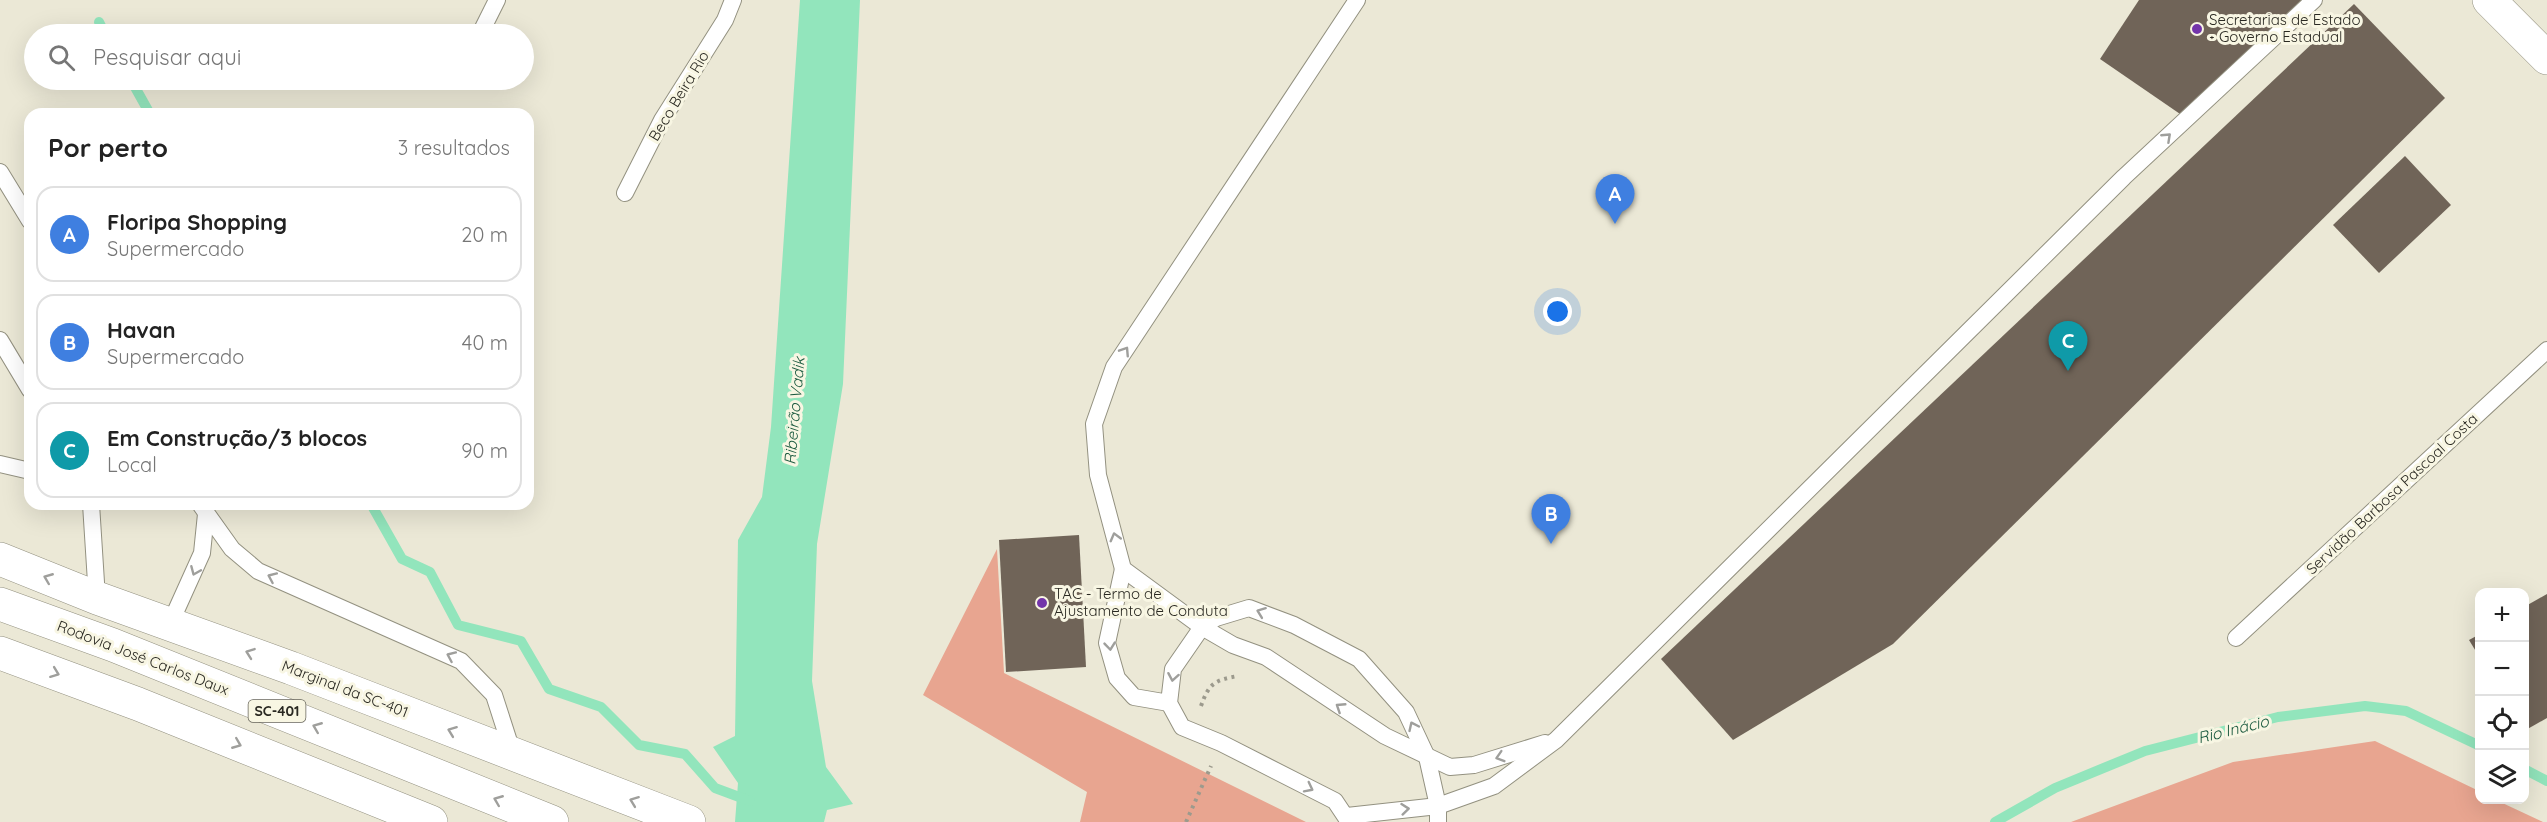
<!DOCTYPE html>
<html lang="pt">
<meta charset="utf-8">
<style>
:root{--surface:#fff;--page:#f2f2f2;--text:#222;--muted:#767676;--line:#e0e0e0;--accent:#111827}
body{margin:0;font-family:Quicksand,sans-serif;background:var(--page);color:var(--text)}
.controls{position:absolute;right:18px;bottom:18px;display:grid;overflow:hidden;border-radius:12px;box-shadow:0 6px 24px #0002}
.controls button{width:54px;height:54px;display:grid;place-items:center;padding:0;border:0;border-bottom:2px solid var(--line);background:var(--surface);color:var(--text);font:30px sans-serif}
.you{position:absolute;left:1558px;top:312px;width:21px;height:21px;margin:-15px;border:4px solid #fff;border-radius:50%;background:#1a73e8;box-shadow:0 0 0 9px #1a73e833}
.badge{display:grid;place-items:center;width:39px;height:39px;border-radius:50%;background:var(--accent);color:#fff;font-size:20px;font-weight:700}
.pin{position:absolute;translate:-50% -50px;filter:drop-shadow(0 2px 3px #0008)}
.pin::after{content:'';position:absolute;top:32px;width:21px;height:18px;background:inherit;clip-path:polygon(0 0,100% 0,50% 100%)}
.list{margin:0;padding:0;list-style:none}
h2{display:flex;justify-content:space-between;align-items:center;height:78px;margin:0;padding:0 24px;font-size:26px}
h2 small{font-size:20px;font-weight:400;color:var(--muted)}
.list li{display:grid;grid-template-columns:39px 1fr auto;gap:18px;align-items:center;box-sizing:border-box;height:96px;margin:0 12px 12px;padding:0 12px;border:2px solid var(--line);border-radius:18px}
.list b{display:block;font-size:22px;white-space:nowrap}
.list p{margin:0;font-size:20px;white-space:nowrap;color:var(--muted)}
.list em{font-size:20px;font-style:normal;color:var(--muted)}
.icon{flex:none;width:33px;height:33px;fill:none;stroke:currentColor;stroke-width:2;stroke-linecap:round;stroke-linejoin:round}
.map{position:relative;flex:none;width:2547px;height:822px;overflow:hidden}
.search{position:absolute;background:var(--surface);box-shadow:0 6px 24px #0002;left:24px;top:24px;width:510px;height:66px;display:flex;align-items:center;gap:15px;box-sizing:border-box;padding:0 21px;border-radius:33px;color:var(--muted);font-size:22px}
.panel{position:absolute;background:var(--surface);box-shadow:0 6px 24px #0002;left:24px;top:108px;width:510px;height:402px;border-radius:18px}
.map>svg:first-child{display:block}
</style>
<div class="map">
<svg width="2547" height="822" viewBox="0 0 2547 822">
<rect width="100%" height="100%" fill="#ebe8d6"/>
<!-- green -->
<g fill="#e8a590">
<path d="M997,549l7,124 302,149h-226l7,-30 -164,-97z"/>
<path d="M2375,741l104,50 1,9h16l47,22h-472l162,-60z"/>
</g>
<!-- water -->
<path fill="#92e5bc" d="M800,0h60l-17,384 -26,160 -5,137 14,86 27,37 -26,6 -3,12h-89l3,-39 -25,-36 22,-11 3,-196 24,-43 9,-70z"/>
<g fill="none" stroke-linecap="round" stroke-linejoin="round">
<!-- stream -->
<g stroke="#92e5bc" stroke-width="10">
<path d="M99,22l6,12"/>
<path d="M131,80l19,34"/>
<path d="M371,504l31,55 28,13 28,53 63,16 28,48 52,18 38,38 46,9 30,34 35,13"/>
<path d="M2524,769l23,12"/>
<path d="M1995,822l60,-34 90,-37 133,-34 87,-11 41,5 74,35"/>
</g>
</g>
<!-- building -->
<g fill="#706458">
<path d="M2139,0h167l-123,116 -83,-57z"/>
<path d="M2354,4l91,94 -552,546 -160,96 -72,-81z"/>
<path d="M2405,156l46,49 -72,68 -46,-48z"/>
<path d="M1079,535l7,132 -80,5 -7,-132z"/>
<path d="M2547,594v124l-23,13v-124z"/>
<path d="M2480,634v24l-11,-18z"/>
</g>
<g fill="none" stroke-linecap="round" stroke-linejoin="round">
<defs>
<g id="lane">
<path d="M1357,0l-243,367 -20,57 4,51 25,94 79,58 14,-9 33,-10 45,17 65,34 47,53 21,45 11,49v16"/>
<path d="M480,34l17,-34"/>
<path d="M0,172l30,49"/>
<path d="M625,193l37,-73 63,-100 8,-20"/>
<path d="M0,340l30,50"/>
<path d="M0,464l30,7"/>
<path d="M91,504l6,94"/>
<path d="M200,504l32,45 26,22 203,90 33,34 19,59"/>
<path d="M1123,569l-16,74 10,35 17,19 35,6"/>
<path d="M170,624l32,-71 4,-39"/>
<path d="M2236,638l311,-288"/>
<path d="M1347,816l91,-10 56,-20 62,-46 568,-563 190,-177"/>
<path d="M1349,822l-14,-21 -114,-58 -39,-16 -13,-24 4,-34 29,-42 31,18 33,12 119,79 65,31 24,-2 71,-22"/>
</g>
<g id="secondary">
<path d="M2489,0l58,58"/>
<path d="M0,559l97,39 194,70 398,154"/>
</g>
<g id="highway">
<path d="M0,604l113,41 439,177"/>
<path d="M0,653l138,51 293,118"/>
</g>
</defs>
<!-- lane casing -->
<use href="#lane" stroke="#939180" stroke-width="18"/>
<!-- secondary casing -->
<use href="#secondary" stroke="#939180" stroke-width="34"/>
<!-- highway casing -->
<use href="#highway" stroke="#939180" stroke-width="34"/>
<!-- path -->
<g stroke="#9c9a8d" stroke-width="4" stroke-dasharray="3 4.5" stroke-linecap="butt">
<path d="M1201,706c8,-23 14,-26 37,-30"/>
<path d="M1186,822l25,-56"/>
</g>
<!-- lane -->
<use href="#lane" stroke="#fff" stroke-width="16"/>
<!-- secondary -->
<use href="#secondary" stroke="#fff" stroke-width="33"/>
<!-- highway -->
<use href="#highway" stroke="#fff" stroke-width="33"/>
</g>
<!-- one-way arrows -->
<defs><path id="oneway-chevron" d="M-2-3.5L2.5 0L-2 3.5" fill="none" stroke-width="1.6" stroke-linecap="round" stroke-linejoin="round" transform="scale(1.5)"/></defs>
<g stroke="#9f9f9c">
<use href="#oneway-chevron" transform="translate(2167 137) rotate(-43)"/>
<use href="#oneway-chevron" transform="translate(1125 351) rotate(-57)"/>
<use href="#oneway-chevron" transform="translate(1115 537) rotate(-105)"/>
<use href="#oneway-chevron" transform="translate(195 571) rotate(113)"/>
<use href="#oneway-chevron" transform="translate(272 577) rotate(-156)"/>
<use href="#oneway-chevron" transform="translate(48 578) rotate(-158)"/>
<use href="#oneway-chevron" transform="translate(1261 612) rotate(-159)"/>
<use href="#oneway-chevron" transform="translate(1110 646) rotate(84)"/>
<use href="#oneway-chevron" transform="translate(250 653) rotate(-160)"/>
<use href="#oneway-chevron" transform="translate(451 656) rotate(-156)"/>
<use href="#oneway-chevron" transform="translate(55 673) rotate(21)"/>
<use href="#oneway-chevron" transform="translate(1173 677) rotate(100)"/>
<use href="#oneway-chevron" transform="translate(1340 707) rotate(-147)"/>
<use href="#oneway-chevron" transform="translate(1413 726) rotate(-115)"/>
<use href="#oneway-chevron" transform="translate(317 727) rotate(-158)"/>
<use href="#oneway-chevron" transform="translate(452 731) rotate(-159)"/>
<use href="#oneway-chevron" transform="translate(237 744) rotate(22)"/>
<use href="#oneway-chevron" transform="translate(1500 757) rotate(163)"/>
<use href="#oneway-chevron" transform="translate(1309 788) rotate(27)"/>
<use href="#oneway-chevron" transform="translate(498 800) rotate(-158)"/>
<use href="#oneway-chevron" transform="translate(634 801) rotate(-159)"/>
<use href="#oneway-chevron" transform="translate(1405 809) rotate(-6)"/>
</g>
<!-- markers -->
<g fill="#7335aa" stroke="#f8f6e3" stroke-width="2">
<circle cx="2197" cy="29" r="6"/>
<circle cx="1042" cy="603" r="6"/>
</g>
<g text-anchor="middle" stroke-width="6" stroke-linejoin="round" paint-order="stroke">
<!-- shield labels -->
<rect fill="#f8f6e3" stroke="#68665c" stroke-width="1.5" x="248.5" y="700" width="57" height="22" rx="4.5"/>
<g font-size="14" font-weight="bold" fill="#2a2922">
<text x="277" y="716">SC-401</text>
</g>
<!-- poi labels -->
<g font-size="15" fill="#2a2922" stroke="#f8f6e3" text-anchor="start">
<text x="2209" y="25">Secretarias de Estado<tspan x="2209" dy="17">- Governo Estadual</tspan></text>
<text x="1054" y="599">TAC - Termo de<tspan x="1054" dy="17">Ajustamento de Conduta</tspan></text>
</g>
<!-- street labels -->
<g font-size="15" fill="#2a2922" stroke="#f8f6e3">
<text transform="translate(679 96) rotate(-59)" y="5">Beco Beira Rio</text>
<text transform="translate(2392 494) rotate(-43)" y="5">Servidão Barbosa Pascoal Costa</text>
<text transform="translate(143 658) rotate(21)" y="5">Rodovia José Carlos Daux</text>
<text transform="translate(345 689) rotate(21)" y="5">Marginal da SC-401</text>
</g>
<!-- water labels -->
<g font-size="16" font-style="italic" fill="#1b5a3f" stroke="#f8f6e3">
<text transform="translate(794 411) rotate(-85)" y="6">Ribeirão Vadik</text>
<text transform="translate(2233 729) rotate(-14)" y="6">Rio Inácio</text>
</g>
</g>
</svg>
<div class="controls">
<button>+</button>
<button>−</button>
<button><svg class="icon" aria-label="locate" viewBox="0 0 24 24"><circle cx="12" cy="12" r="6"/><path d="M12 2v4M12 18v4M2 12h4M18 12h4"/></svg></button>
<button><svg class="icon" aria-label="layers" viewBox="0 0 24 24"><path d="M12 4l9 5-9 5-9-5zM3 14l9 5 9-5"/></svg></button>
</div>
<div class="you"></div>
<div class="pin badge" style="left:1615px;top:224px;background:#3f7fe0">A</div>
<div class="pin badge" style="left:1551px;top:544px;background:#3f7fe0">B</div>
<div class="pin badge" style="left:2068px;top:371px;background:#0f9aa8">C</div>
<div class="search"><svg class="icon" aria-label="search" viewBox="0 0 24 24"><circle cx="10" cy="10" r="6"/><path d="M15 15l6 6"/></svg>Pesquisar aqui</div>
<section class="panel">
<h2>Por perto<small>3 resultados</small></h2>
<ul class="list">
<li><span class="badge" style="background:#3f7fe0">A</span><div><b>Floripa Shopping</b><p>Supermercado</p></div><em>20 m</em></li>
<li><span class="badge" style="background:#3f7fe0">B</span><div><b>Havan</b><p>Supermercado</p></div><em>40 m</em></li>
<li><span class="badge" style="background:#0f9aa8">C</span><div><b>Em Construção/3 blocos</b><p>Local</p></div><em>90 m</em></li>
</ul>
</section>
</div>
